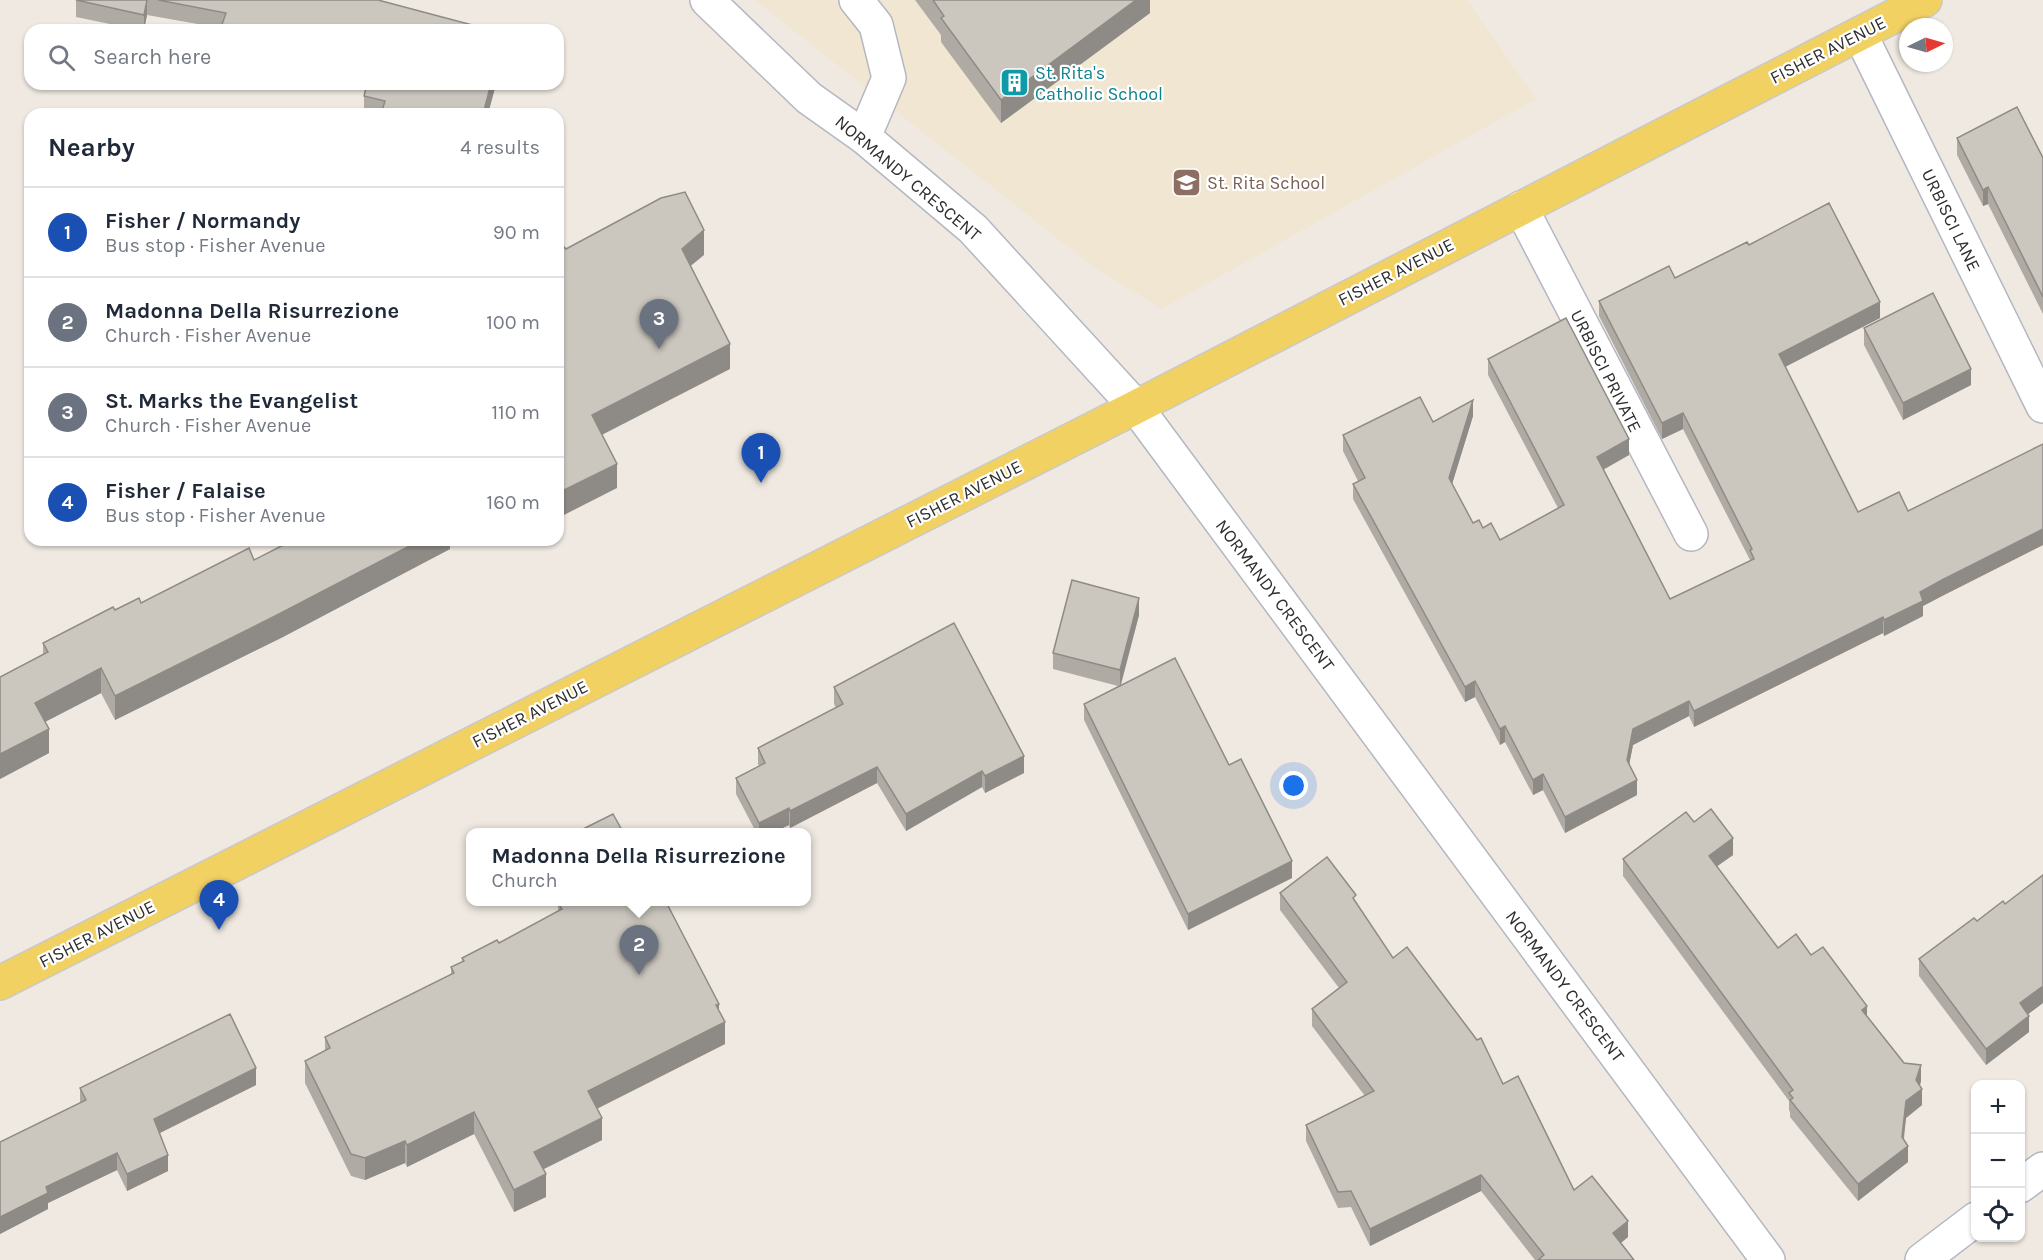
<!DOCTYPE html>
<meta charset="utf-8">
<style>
:root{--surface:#fff;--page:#f2f2f3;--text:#1f2937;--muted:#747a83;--line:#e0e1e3;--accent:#4264fb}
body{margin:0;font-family:Karla,sans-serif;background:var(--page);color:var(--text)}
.controls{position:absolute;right:18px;bottom:18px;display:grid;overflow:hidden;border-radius:12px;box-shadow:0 2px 4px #0004}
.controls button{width:54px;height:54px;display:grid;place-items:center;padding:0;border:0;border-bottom:2px solid var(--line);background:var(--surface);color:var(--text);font:30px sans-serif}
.compass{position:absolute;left:1899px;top:18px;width:54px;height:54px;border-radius:50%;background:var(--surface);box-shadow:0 2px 4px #0004;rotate:85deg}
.you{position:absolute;left:1294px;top:786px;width:21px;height:21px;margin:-15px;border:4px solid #fff;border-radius:50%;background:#1a73e8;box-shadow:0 0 0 9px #1a73e833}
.badge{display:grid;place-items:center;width:39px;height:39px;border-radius:50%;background:var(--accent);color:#fff;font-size:20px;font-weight:700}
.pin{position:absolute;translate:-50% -50px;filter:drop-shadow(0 2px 3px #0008)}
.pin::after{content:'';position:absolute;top:32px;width:21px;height:18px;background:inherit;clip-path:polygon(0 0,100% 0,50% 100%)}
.popup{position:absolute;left:466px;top:828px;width:345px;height:78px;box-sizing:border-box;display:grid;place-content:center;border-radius:12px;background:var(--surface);filter:drop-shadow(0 2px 4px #0005);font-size:20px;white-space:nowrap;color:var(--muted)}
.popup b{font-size:22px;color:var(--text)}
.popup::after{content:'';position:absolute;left:50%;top:100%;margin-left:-12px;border:12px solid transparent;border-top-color:var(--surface)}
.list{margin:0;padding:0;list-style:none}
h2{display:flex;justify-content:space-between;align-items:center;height:78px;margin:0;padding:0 24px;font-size:26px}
h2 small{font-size:20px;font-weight:400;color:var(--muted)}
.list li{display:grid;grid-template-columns:39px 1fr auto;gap:18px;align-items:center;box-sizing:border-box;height:90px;padding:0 24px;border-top:2px solid var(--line)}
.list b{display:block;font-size:22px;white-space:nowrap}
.list p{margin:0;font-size:20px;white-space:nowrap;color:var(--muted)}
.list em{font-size:20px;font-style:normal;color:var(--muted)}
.icon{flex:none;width:33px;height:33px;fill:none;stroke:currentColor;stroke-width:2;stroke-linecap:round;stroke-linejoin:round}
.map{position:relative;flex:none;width:2043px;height:1260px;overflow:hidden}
.search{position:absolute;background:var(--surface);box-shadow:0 2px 4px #0004;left:24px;top:24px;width:540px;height:66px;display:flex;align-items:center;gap:15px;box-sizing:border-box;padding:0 21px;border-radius:18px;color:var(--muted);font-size:22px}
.panel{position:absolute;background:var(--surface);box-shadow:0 2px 4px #0004;left:24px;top:108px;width:540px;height:438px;border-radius:18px}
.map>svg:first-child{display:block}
</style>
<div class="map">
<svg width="2043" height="1260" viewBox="0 0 2043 1260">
<rect width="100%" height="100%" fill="#efe9e1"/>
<!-- education -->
<path fill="#f0e6d1" d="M755,0h712l69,99 -374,210 -67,-41z"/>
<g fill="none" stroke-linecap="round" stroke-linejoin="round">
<defs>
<g id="minor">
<path d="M707,0l102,98 55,39 109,92 163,178 632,853"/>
<path d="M856,0l20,25 13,53 -25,59"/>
<path d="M1860,34l183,372"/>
<path d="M1521,208l170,326"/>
<path d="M2020,1186l23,-17"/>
<path d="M1922,1260l54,-41"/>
</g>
<path id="major" d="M0,983l1136,-576 789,-407"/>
</defs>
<!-- minor casing -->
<use href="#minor" stroke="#b4b7c1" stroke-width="36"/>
<!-- major casing -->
<use href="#major" stroke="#c9c9c9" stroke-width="36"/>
<!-- minor -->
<use href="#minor" stroke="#fff" stroke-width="33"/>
<!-- major -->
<use href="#major" stroke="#f2d163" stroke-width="33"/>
</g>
<!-- wall -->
<g fill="#afaba4">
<path d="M76,0h302l-158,28 -73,-13 -3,15h-5l-63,-13z"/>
<path d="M915,0h235v13l-149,110 -60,-81v-7z"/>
<path d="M358,84h138l-8,30h-118l-6,-2v-16l2,-9z"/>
<path d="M1957,138l86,20v156l-55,-110 -5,2 -26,-51z"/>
<path d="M1749,245l131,73 -95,49 73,145 50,-1 135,-67v101l-101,51 -19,10v10l-39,20 -1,-3 -189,94 -5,-11 -56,29 -4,19 8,31 -72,38 -22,-43 -10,5 -28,-53 -5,3 -25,-48 -10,5 -112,-203v-15l5,-3 -15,-30v-16l130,-19 -21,68 21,39 10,5 17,12 58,-32 -70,-133v-16l141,96 -26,15 67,129 80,-38v-1l-67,-131 -21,10 -63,-123v-15l76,-23z"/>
<path d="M1864,328l107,57 -68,35 -39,-75z"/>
<path d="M450,540v9l-169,89 -166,82 -14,-27 -56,29 4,31 -49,26v-102l43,-23v-11l72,-33 26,-7 113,-43z"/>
<path d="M1139,615l-18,70 108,80 63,113 -104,52 -104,-210v-16l34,-18 -65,-17v-16z"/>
<path d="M834,687l190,86 -39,20 -3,-6 -76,44 -29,-48 -87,45 -1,-3 -15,7h-18l-20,-38v-16l23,-12 -1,-2v-16l78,-40 -2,-4z"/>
<path d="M1694,822l39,33 -16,11 61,82 33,7 56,61 37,47 17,18 -1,4 2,20 -16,13 -2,21 4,23 -50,39 -68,-84v-5l-1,-2v-9l-166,-225v-17z"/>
<path d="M1280,893l76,10 37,55 110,126 71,106 54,47 -7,6 13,17h-99l-54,-69 -111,55 -19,-39 -13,1 -32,-67v-16l59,-29 -53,-70v-17l27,-21 -59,-78z"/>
<path d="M555,902h111l53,109 6,33 -128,65 5,31 -59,29 3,28 -32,15 -40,-78 -67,33 -2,-4 -40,17 -14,-4 -46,-93v-22l20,-10v-14l126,-62v-8l11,-5v-4l37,-15 59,-32v-4z"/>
<path d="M2005,904l38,99 -15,11 1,18 -43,33 -67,-89v-17l58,-38z"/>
<path d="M256,1085l-97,48 9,38 -41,20 -10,-21 -69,33v6l-48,25v-92l80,-39v-15z"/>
</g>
<!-- shaded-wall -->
<g fill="#8e8b86">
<path d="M147,0v15l-3,15v-15z"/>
<path d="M1136,0h14v13l-149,110v-23z"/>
<path d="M491,84h5l-8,30h-5z"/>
<path d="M1988,187v17l-5,2v-16z"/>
<path d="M704,230v25l-22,18v-24z"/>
<path d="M1880,302v16l-101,52v-16z"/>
<path d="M730,344v25l-138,71v-25z"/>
<path d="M1971,369v16l-68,35v-17z"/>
<path d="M1473,400v16l-24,78v-16z"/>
<path d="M1683,413v16l-21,10v-16z"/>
<path d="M1629,439v16l-32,18v-16z"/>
<path d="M617,464v24l-59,30v-25z"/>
<path d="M2043,529v16l-101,51 -19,10v10l-39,20v-16l36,-28 22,-12z"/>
<path d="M421,540h29v9l-169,89 -166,82v-24z"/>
<path d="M1139,598v17l-19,72v-17z"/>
<path d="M1883,617v16l-189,94v-16z"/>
<path d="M101,668v25l-66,34v-24z"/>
<path d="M1475,681v16l-10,5v-15z"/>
<path d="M1689,701v15l-56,29 -6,31v-16l6,-31z"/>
<path d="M1505,726v16l-5,3v-16z"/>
<path d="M49,729v24l-49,26v-25z"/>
<path d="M1024,756v17l-39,20v-17z"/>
<path d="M877,767v16l-87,45v-17z"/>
<path d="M982,771v16l-76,44v-17z"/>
<path d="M1543,774v16l-10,5v-15z"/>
<path d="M1637,780v15l-72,38v-16z"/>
<path d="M789,808v17l-15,7h-15v-9z"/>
<path d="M1733,838v17l-24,17v-16z"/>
<path d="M1292,861v17l-104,52v-16z"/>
<path d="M2043,986v17l-23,17v-17z"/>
<path d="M719,1004v21l6,-3v22l-137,69v-22z"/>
<path d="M1867,1006v16l-5,-12z"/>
<path d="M2029,1016v16l-43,33v-16z"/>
<path d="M1921,1065v16l-3,11 4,-3v16l-16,13 -4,32 6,-4v16l-50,39v-17l44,-47 4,-36 10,-21z"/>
<path d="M256,1068v17l-102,51v-17z"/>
<path d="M474,1112v22l-67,33v-22z"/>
<path d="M602,1118v22l-68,34v-22z"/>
<path d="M405,1141v22l-40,17v-22z"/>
<path d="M117,1153v17l-69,33v6l-48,25v-17l46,-30z"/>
<path d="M168,1155v16l-41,20v-17z"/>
<path d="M546,1174v23l-32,15v-22z"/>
<path d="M1481,1175v16l-111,55v-17z"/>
<path d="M1628,1221v16l-15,12v-16z"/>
</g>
<!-- building -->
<g fill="#cbc7bf" stroke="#8e8b86" stroke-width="1.5">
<path d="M76,0h71l-3,15z"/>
<path d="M158,0h220l113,30h-271l6,-17z"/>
<path d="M933,0h203l-135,100 -60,-82 3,-2z"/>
<path d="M367,84h124l-8,30h-102l4,-13 -21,-5z"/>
<path d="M2017,107l26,51v139l-55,-110 -5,3 -26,-52z"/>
<path d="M685,192l19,38 -22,19 48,95 -138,71 25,49 -59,29v-243l5,-4 3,3 95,-51z"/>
<path d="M1829,203l51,99 -101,52 79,158 41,-20 9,19 135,-67v85l-101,51 -22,12 3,9 -39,19 -1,-3 -189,94 -5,-10 -56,28 -6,31 10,20 -72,37 -22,-43 -10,6 -28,-54 -5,3 -25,-48 -10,6 -112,-203 12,-6 -22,-43 77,-38 13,25 40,-22 -24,78 24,45 6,-3 4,8 8,-5 9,17 64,-35 -76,-146 78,-41 63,121 -32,18 73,142 84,-40 -4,-9 2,-1 -69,-136 -21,10 -63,-122 70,-35 6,12 72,-36 2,3z"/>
<path d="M1933,293l38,76 -68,34 -39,-75z"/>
<path d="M293,540h128l-140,73 -166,83 -14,-28 -66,35 14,26 -49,25v-77l48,-25 -5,-9 70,-36 2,3 24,-12 2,5 108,-55 5,12z"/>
<path d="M1072,580l67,18 -19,72 -67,-17z"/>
<path d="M954,623l70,133 -39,20 -3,-5 -76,43 -29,-47 -87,44 -1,-3 -30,15 -23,-45 29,-15 -7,-15 85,-44 -9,-17z"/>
<path d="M1175,658l54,107 12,-6 51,102 -104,53 -104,-210z"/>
<path d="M1711,809l22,29 -24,18 69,92 18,-14 15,21 12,-8 44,59 -5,4 42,53 17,2 -5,15 6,9 -16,12 -4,36 6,9 -50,38 -68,-84 3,-2 -4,-5 4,-3 -170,-231 63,-47 8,10z"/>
<path d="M613,814l10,18h-46z"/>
<path d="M1327,857l29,38 -3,3 40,60 14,-11 70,93 4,-2 22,46 15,-8 56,114 18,-14 36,45 -15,12 21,27h-96l6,-5 -63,-80 -111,54 -19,-38 -13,1 -32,-67 68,-34 -62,-82 35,-27 -67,-89z"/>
<path d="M2043,875v111l-23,17 9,13 -43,33 -67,-90 55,-41 3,3 26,-20 2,3z"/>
<path d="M561,902h105l53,102 -3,1 9,17 -137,69 14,27 -68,34 12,22 -32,16 -40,-78 -67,33 -2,-4 -40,17 -14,-4 -46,-93 25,-13 -5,-11 129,-64 -3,-6 13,-6 -2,-3 35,-18 2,3 63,-34 -4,-6z"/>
<path d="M230,1014l26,54 -102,51 14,36 -41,19 -10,-21 -71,34 2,6 -48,24v-75l86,-42 -6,-12z"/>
</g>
<!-- icons -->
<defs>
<symbol id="building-square" viewBox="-11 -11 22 22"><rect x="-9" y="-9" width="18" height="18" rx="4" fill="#0f9aa8" stroke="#fff"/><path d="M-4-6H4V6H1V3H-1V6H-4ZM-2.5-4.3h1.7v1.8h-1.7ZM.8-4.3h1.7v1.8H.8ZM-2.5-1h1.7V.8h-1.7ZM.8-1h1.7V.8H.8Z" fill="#fff"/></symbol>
<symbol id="school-square" viewBox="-11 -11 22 22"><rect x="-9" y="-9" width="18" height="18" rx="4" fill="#8d6e63" stroke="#fff"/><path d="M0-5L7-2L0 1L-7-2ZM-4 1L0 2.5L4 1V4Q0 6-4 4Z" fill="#fff"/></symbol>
</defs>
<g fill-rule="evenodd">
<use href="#building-square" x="998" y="66" width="33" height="33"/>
<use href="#school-square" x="1170" y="166" width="33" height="33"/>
</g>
<g text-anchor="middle" stroke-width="4.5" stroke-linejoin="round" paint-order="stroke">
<!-- street labels -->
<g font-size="18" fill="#2e2e2e" stroke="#fff">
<text transform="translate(1828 50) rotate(-27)" y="6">FISHER AVENUE</text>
<text transform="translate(908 178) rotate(40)" y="6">NORMANDY CRESCENT</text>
<text transform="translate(1951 220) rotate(64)" y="6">URBISCI LANE</text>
<text transform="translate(1396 272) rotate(-27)" y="6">FISHER AVENUE</text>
<text transform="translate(1606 371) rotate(63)" y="6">URBISCI PRIVATE</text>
<text transform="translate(964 494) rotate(-27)" y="6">FISHER AVENUE</text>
<text transform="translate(1275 595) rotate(53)" y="6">NORMANDY CRESCENT</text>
<text transform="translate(530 714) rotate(-27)" y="6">FISHER AVENUE</text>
<text transform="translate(97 934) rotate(-27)" y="6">FISHER AVENUE</text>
<text transform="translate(1565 986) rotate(53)" y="6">NORMANDY CRESCENT</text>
</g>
<!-- culture labels -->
<g font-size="18" fill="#0d838f" stroke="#fff" text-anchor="start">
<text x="1035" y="79">St. Rita's<tspan x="1035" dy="21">Catholic School</tspan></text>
</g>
<!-- education labels -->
<g font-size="18" fill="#785e54" stroke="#fff" text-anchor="start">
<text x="1207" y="189">St. Rita School</text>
</g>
</g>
</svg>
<div class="controls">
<button>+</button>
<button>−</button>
<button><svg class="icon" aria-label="locate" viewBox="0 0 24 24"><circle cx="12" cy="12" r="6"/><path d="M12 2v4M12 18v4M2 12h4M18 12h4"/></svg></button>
</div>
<svg class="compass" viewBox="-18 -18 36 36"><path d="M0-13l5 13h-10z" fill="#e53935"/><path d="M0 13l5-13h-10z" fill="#747a83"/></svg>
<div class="you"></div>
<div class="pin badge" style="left:761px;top:483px;background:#1a4fb4">1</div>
<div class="pin badge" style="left:639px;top:975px;background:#6b7280">2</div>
<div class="popup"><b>Madonna Della Risurrezione</b>Church</div>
<div class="pin badge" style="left:659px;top:349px;background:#6b7280">3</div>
<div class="pin badge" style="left:219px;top:930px;background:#1a4fb4">4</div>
<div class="search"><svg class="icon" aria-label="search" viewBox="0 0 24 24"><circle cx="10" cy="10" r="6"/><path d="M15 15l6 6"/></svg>Search here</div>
<section class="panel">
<h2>Nearby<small>4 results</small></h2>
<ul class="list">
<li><span class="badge" style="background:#1a4fb4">1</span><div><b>Fisher / Normandy</b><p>Bus stop · Fisher Avenue</p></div><em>90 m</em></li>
<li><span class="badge" style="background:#6b7280">2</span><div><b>Madonna Della Risurrezione</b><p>Church · Fisher Avenue</p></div><em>100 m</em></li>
<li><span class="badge" style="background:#6b7280">3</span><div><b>St. Marks the Evangelist</b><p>Church · Fisher Avenue</p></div><em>110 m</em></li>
<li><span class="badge" style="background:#1a4fb4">4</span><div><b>Fisher / Falaise</b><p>Bus stop · Fisher Avenue</p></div><em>160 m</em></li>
</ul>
</section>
</div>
